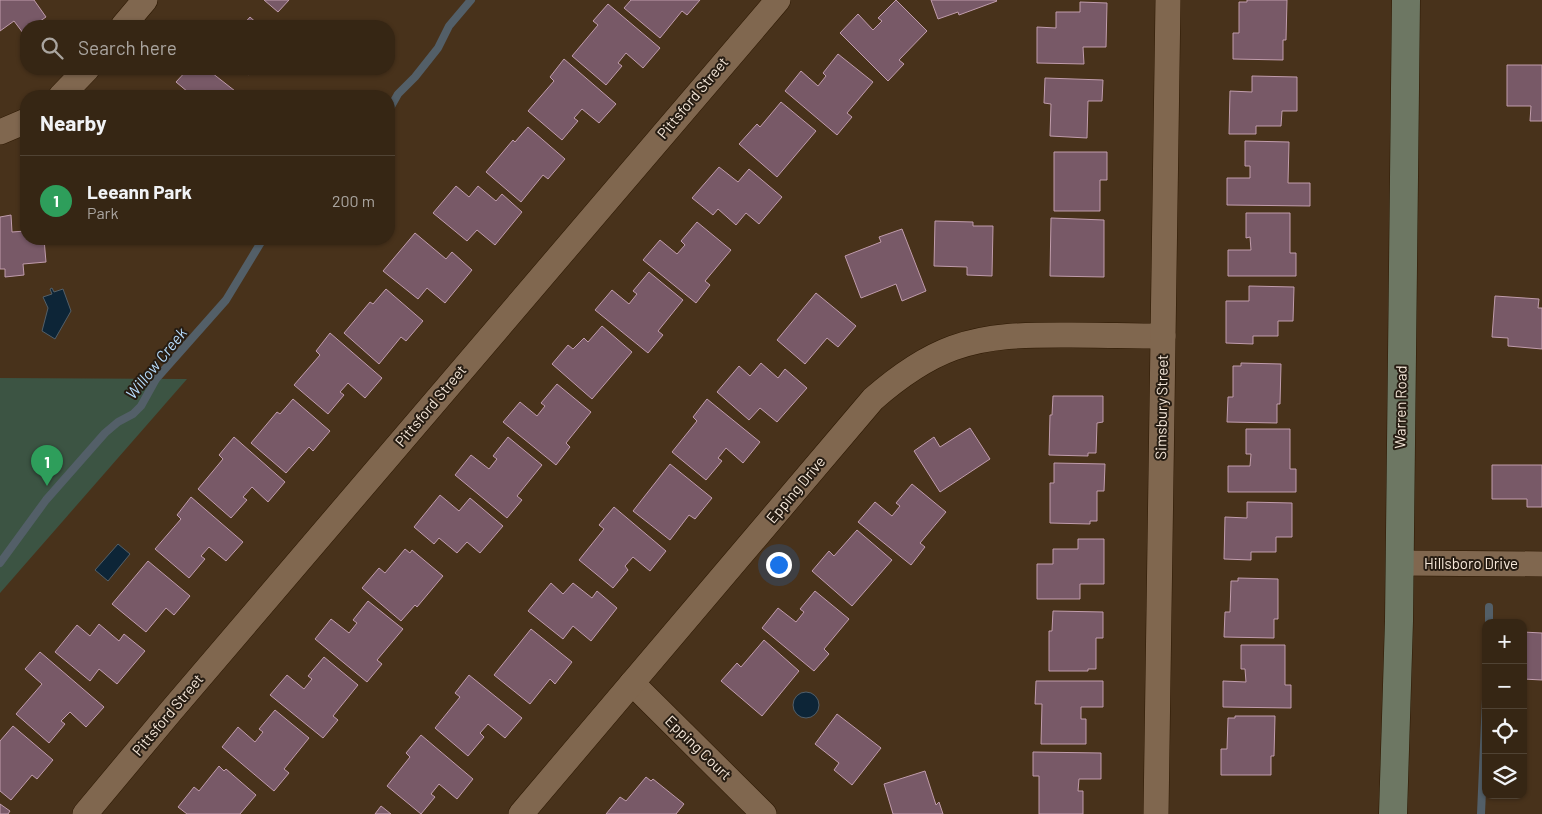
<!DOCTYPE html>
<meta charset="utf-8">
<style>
:root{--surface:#362614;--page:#3d2e1d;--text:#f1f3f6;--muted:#aaa5a0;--line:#504334;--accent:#aec60b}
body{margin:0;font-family:Barlow,sans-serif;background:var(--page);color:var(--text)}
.controls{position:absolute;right:15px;bottom:15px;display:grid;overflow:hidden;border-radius:10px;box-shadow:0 1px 4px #0004}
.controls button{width:45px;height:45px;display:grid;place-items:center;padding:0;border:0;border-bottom:1px solid var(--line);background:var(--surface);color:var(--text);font:25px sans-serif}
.you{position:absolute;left:778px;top:564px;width:18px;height:18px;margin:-12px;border:4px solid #fff;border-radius:50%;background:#1a73e8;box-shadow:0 0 0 8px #1a73e833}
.badge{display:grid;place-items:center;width:32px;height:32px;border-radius:50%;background:var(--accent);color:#fff;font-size:16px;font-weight:700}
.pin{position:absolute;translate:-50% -41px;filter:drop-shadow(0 1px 2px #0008)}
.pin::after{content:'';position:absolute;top:26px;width:18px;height:15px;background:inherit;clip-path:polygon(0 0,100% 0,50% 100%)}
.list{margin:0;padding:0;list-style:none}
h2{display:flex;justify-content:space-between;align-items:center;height:65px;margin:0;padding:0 20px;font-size:21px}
h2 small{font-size:16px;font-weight:400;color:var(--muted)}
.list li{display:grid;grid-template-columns:32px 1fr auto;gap:15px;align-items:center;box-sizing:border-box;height:90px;padding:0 20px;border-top:1px solid var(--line)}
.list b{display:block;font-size:19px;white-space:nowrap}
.list p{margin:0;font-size:16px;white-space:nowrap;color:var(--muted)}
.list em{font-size:16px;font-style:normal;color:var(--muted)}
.icon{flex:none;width:28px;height:28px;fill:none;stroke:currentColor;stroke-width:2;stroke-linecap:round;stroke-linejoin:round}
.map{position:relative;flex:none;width:1542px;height:814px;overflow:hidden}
.search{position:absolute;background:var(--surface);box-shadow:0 1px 4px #0004;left:20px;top:20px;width:375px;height:55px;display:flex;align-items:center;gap:12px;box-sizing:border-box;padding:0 18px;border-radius:20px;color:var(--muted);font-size:19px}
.panel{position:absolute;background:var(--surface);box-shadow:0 1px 4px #0004;left:20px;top:90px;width:375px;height:155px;border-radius:20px}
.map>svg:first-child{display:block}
</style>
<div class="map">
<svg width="1542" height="814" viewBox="0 0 1542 814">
<rect width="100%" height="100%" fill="#48321b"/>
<!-- green -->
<path fill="#3c5443" d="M0,378l187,1 -187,214z"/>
<!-- water -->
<g fill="#0d2537" stroke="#535f68">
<path d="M52,288l2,4 9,-3 8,22 -16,28 -13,-8 6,-23 -5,-11 9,-3 -2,-5z"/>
<path d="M118,544l12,10 -22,27 -13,-11z"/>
<circle cx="806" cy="705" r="13"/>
</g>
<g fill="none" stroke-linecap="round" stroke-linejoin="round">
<!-- stream -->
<g stroke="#535f68" stroke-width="8">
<path d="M389,110l9,-16 17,-17 23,-29 11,-22 22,-26"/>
<path d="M0,563l46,-63 59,-67 13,-11 15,-8 8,-8 15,-27 70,-79 37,-61"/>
<path d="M1489,623v-16"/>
<path d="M1481,814l5,-115"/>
</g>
</g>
<!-- building -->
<g fill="#785967" stroke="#c09cac">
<path d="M0,0h34l12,17 -13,9h-7v5l-3,2 -9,-12 -14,10z"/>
<path d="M264,0h25l-11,12z"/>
<path d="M631,0h69l-13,15 -5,-4 -22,27 -36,-30z"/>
<path d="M896,0l31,31 -28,29 5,4 -16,17 -48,-48 18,-19 15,16 9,-9 -4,-3z"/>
<path d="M931,0h65l1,1 -38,14 -1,-3 -20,7z"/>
<path d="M1247,0h40l-1,40h-3v20l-50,-1v-26h6v-31h8z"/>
<path d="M1080,2l27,1 -1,44h-23l1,17 -47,-1v-36l19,1v-16h24z"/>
<path d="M608,4l52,44 -17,20 -17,-15 -8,10 4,3 -16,19 -34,-29 26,-31 -5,-4z"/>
<path d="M250,17l10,9h-18z"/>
<path d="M838,54l35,28 -26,31 5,4 -15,18 -52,-44 16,-20 17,15 8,-10 -3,-3z"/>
<path d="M564,59l52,45 -17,19 -17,-14 -8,9 4,3 -16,19 -34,-29 26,-30 -4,-4z"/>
<path d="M1507,65h35v56h-12l1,-15h-24z"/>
<path d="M188,69h19l28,22 -4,5h-47l4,-4 -12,-10z"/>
<path d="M242,69h12l-5,6z"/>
<path d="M1252,76l45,1v34h-15l-1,15h-25v8h-27l1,-43 22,1z"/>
<path d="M1045,78l58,2 -1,21h-14l-1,37 -37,-2 1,-32 -7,-1z"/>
<path d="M781,102l35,29 -39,46 -38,-33 18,-20 3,3z"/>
<path d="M528,127l37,32 -17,20 -5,-4 -22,27 -35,-30 27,-32 2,2z"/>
<path d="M1245,141l44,1 -1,41h22v23l-83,-1v-27h23v-12h-5z"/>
<path d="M1054,152h53v28h-7v31h-46z"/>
<path d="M719,167l19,15 11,-13 33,28 -23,27 -13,-11 -10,12 -18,-16 -5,6 -21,-17z"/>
<path d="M456,186l13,11 9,-11 18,15 6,-7 20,18 -27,33 -18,-15 -10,11 -34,-28z"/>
<path d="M1246,213h44v40h6v23h-68v-26h23l-1,-13 -4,1z"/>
<path d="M11,215l1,17 14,-1v8h18l2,23 -23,2 1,11 -19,2v-8h-5v-52z"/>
<path d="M1051,218l53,2v57l-54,-1z"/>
<path d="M935,221l38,1v4h20l-1,50 -25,-1v-8l-33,-1z"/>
<path d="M697,222l34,28 -26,31 5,4 -14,18 -53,-43 17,-20 17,14 8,-9 -4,-4z"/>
<path d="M902,229l24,62 -24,10 -6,-17 -35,14 -16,-42 36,-14 -2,-5z"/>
<path d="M415,233l31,26 6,-7 20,18 -27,33 -18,-15 -9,11 -35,-28z"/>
<path d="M649,272l34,28 -25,31 5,4 -15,18 -53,-43 17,-20 17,14 8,-10 -4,-3z"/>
<path d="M1249,286l45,1 -1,34h-15v15h-25v8l-27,-1v-42h23z"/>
<path d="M386,289l37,32 -17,20 -5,-4 -22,27 -35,-31 26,-31 3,2z"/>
<path d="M816,293l40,33 -18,21 -11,-9 -22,26 -28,-24z"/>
<path d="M1495,296l44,3 -1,9h4v41l-34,-3v-8l-16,-1z"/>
<path d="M602,326l30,26 -40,47 -40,-35 16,-19 5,4 11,-11 4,4z"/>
<path d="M330,333l52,45 -17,20 -17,-15 -8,9 4,3 -16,19 -34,-29 26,-30 -4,-4z"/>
<path d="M761,363l17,15 7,-9 22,19 -30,34 -17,-14 -11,12 -32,-28 22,-26 11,10z"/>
<path d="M1241,363l40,1 -1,40h-3v19l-50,-1 1,-25h5v-31h8z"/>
<path d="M557,384l34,28 -25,31 4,4 -14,18 -53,-43 17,-20 17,14 8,-10 -4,-3z"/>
<path d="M1053,396h50v26l-6,1 -1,30h-8v3l-39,-1 1,-40h2z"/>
<path d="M293,399l37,32 -17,20 -4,-4 -23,26 -35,-30 26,-31 3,2z"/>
<path d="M707,399l53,43 -17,21 -17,-15 -8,10 4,3 -16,19 -34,-28 25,-31 -4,-4z"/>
<path d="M970,428l20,31 -50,33 -26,-41 20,-14 6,10z"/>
<path d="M1246,429h44v40h6v23h-68v-26h22l1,-12h-5z"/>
<path d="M234,437l51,45 -17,20 -16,-15 -9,10 4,3 -16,18 -33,-29 25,-30 -4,-4z"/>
<path d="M508,437l34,28 -25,31 5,4 -15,18 -52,-43 16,-20 18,14 8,-10 -4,-3z"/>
<path d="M1054,463l51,1 -1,27h-7v30h-7v3l-40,-1v-40h4z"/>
<path d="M670,464l42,34 -17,21 -6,-4 -19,25 -37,-29z"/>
<path d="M1492,465h50v42h-15v-8h-35z"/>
<path d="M912,484l34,28 -26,31 5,4 -14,18 -53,-43 17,-20 17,14 8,-10 -4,-3z"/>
<path d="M440,495l19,16 11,-13 33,28 -23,27 -13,-11 -10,11 -18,-15 -5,6 -20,-17z"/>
<path d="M191,497l52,45 -17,19 -17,-14 -8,9 4,3 -16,19 -34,-29 26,-30 -4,-4z"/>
<path d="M1247,502l45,1v34h-16v15h-25v8l-27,-1 1,-42 22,1z"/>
<path d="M614,507l52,44 -16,20 -17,-14 -8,9 3,4 -15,18 -34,-28 25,-31 -5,-4z"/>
<path d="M857,530l35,30 -40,46 -40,-35 17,-20 5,5z"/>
<path d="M1078,539h26v45h-24v15h-43v-35h16v-15h25z"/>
<path d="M405,549l5,4 2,-3 31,26 -26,31 -2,-2 -14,16 -39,-33 17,-20 6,5z"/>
<path d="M148,561l42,35 -16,19 -8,-7 -20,24 -34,-28z"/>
<path d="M1238,578l40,1v40h-4v19l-50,-1 1,-25h5l1,-31h7z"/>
<path d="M551,583l12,11 10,-11 19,15 5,-7 20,17 -26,33 -18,-15 -10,13 -35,-28z"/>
<path d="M815,591l34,28 -25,30 5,5 -15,17 -52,-43 16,-20 18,14 8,-10 -4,-3z"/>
<path d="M368,601l35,28 -26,31 5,4 -15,18 -52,-43 16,-20 18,14 8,-10 -4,-3z"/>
<path d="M1053,611l50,1v26h-7v31h-8v2h-39v-40h3z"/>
<path d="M99,624l20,17 5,-7 21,17 -28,33 -18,-15 -9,12 -35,-29 22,-27 13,11z"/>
<path d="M531,629l41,33 -17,22 -5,-5 -20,25 -36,-29z"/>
<path d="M1523,632l19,1v47l-19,-1z"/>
<path d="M764,640l35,31 -37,45 -41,-35 16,-18 4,4z"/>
<path d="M1241,645h44v40h6v23l-68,-1v-26l23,1 -1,-13h-4z"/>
<path d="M40,652l64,55 -18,20 -16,-15 -9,9 4,3 -16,19 -33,-29 26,-30 -17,-15z"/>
<path d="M324,657l34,28 -25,31 5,4 -15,18 -53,-43 17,-20 17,14 8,-10 -4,-3z"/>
<path d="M469,675l53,43 -17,20 -17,-14 -8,9 4,4 -16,19 -33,-28 25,-31 -5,-4z"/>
<path d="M1036,681h67v26h-22v12h5v25h-45l1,-40h-7z"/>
<path d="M275,710l34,28 -25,31 5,4 -15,18 -52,-44 16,-20 17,15 8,-10 -4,-3z"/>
<path d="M837,714l44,34 -29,37 -18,-15 5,-7 -24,-19z"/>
<path d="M1235,716h40l-1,40h-3v19h-50v-26h6l1,-31h7z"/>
<path d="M13,726l40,34 -16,19 -5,-4 -21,25 -11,-9v-50z"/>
<path d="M421,735l52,44 -16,20 -18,-15 -8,10 4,3 -14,17 -34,-28 23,-29 -4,-4z"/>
<path d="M1033,752l68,1v26h-22l-1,12h5v23h-44v-38h-6z"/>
<path d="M219,766l5,5 2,-2 30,26 -16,19h-53l-9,-7 16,-20 5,4z"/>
<path d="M925,771l11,34 3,-3 4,12h-50l-9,-30z"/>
<path d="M646,777l5,4 2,-2 31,25 -8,10h-70l14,-17 6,4z"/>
<path d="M0,804l10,7 -2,3h-8z"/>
<path d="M381,806l10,8h-16z"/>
</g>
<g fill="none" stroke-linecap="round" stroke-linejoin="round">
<defs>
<g id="street">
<path d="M123,26l22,-26"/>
<path d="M61,96l26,-27"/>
<path d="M0,132l26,-11"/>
<path d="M1399,563l143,1"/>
<path d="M632,683l132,131"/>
<path d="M85,814l86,-103 607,-711"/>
<path d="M521,814l352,-415c24,-21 50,-40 80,-51 39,-14 78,-13 118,-13 30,0 61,1 92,1"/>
<path d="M1156,814l12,-814"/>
</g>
<path id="secondary" d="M1393,814l6,-193 7,-621"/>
</defs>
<!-- street casing -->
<use href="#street" stroke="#2d1903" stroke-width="26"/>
<!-- secondary casing -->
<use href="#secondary" stroke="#2d1903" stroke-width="29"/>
<!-- street -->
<use href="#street" stroke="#80674f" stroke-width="25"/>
<!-- secondary -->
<use href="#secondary" stroke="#6d7763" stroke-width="28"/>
</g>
<g text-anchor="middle" stroke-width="4" stroke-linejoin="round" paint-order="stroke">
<!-- street labels -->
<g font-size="15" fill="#f5e7d9" stroke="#261c12">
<text transform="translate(693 98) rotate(-50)" y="5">Pittsford Street</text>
<text transform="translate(431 406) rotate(-50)" y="5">Pittsford Street</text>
<text transform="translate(1162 407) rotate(-89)" y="5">Simsbury Street</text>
<text transform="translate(1401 407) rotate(-89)" y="5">Warren Road</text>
<text transform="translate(796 490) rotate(-50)" y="5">Epping Drive</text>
<text x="1471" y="569">Hillsboro Drive</text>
<text transform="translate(168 715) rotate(-50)" y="5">Pittsford Street</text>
<text transform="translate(698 748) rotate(44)" y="5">Epping Court</text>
</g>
<!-- water labels -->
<g font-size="16" font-style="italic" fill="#b6dbfc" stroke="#261c12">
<text transform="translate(156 363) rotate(-51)" y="6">Willow Creek</text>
</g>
</g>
</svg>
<div class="controls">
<button>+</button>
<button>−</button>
<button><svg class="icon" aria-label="locate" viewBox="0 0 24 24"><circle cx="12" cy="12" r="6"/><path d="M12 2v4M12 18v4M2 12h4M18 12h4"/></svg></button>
<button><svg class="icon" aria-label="layers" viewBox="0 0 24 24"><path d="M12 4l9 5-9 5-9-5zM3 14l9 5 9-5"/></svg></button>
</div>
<div class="you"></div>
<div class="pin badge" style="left:47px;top:486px;background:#2e9e5b">1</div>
<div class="search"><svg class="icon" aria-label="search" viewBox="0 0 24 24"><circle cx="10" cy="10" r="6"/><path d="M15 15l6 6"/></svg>Search here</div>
<section class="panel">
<h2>Nearby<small></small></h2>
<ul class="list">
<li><span class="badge" style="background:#2e9e5b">1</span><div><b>Leeann Park</b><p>Park</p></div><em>200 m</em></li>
</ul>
</section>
</div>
